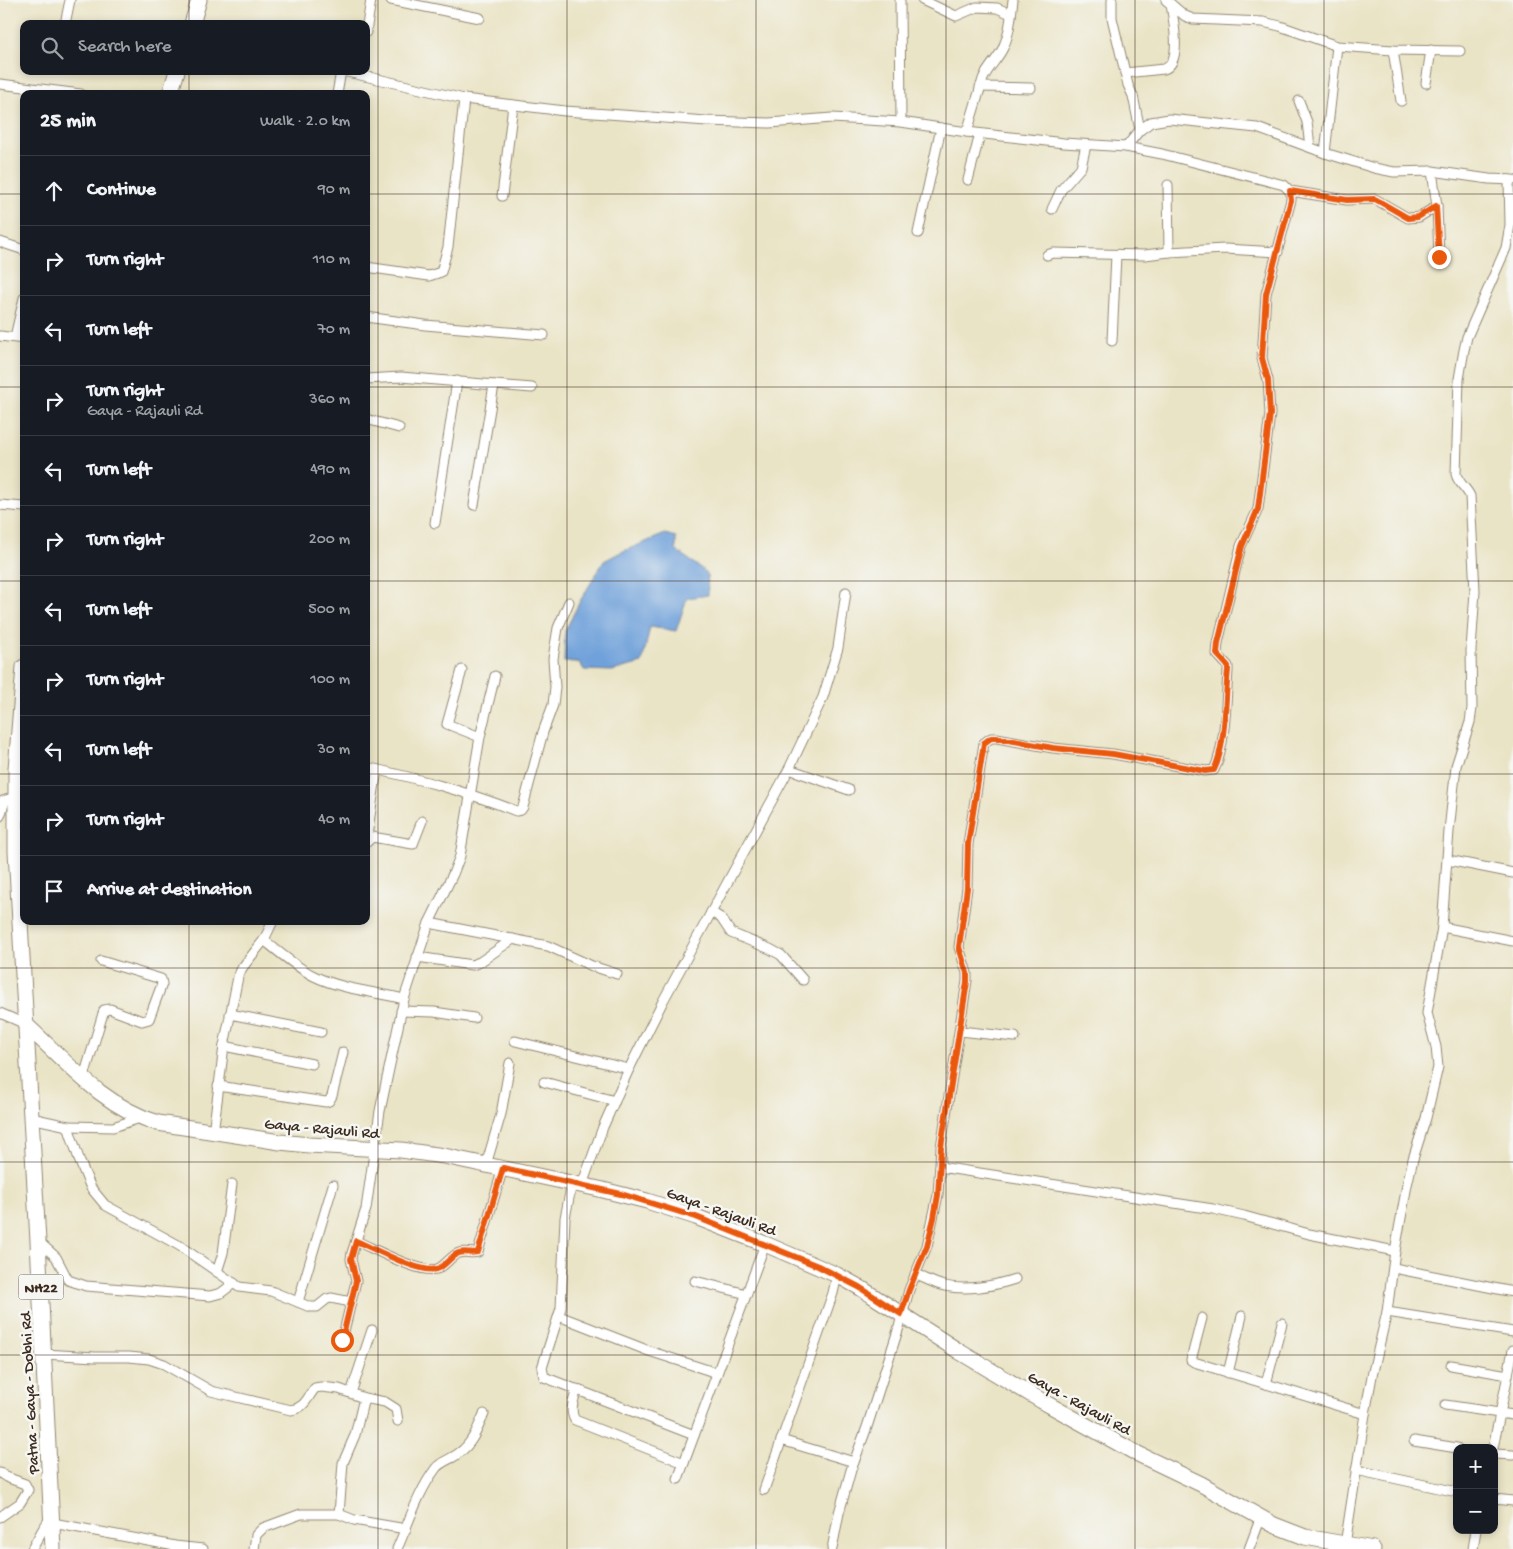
<!DOCTYPE html>
<meta charset="utf-8">
<style>
:root{--surface:#171b24;--page:#242831;--text:#f1f3f6;--muted:#9ea1a6;--line:#363941}
body{margin:0;font-family:"Gochi Hand",sans-serif;background:var(--page);color:var(--text)}
.controls{position:absolute;right:15px;bottom:15px;display:grid;overflow:hidden;border-radius:10px;box-shadow:0 2px 8px #0003}
.controls button{width:45px;height:45px;display:grid;place-items:center;padding:0;border:0;border-bottom:1px solid var(--line);background:var(--surface);color:var(--text);font:25px sans-serif}
.stop{position:absolute;width:15px;height:15px;margin:-11px;border:4px solid #ea580c;border-radius:50%;background:#fff}
.stop.end{background:#ea580c;border-color:#fff;box-shadow:0 1px 5px #0008}
.list{margin:0;padding:0;list-style:none}
h2{display:flex;justify-content:space-between;align-items:center;height:65px;margin:0;padding:0 20px;font-size:21px}
h2 small{font-size:16px;font-weight:400;color:var(--muted)}
.list li{display:grid;grid-template-columns:32px 1fr auto;gap:15px;align-items:center;box-sizing:border-box;height:70px;padding:0 20px;border-top:1px solid var(--line)}
.list b{display:block;font-size:19px;white-space:nowrap}
.list p{margin:0;font-size:16px;white-space:nowrap;color:var(--muted)}
.list em{font-size:16px;font-style:normal;color:var(--muted)}
.icon{flex:none;width:28px;height:28px;fill:none;stroke:currentColor;stroke-width:2;stroke-linecap:round;stroke-linejoin:round}
.map{position:relative;flex:none;width:1513px;height:1549px;overflow:hidden}
.search{position:absolute;background:var(--surface);box-shadow:0 2px 8px #0003;left:20px;top:20px;width:350px;height:55px;display:flex;align-items:center;gap:12px;box-sizing:border-box;padding:0 18px;border-radius:10px;color:var(--muted);font-size:19px}
.panel{position:absolute;background:var(--surface);box-shadow:0 2px 8px #0003;left:20px;top:90px;width:350px;height:835px;border-radius:10px}
.map>svg:first-child{display:block}
</style>
<div class="map">
<svg width="1513" height="1549" viewBox="0 0 1513 1549">
<rect width="100%" height="100%" fill="#f6f6f2"/>
<filter id="ink" filterUnits="userSpaceOnUse"><feTurbulence type="fractalNoise" baseFrequency=".02" numOctaves="2"/><feDisplacementMap in="SourceGraphic" scale="10" xChannelSelector="R" yChannelSelector="G"/><feConvolveMatrix kernelMatrix="1 2 1 2 8 2 1 2 1" color-interpolation-filters="sRGB"/></filter>
<filter id="wash" filterUnits="userSpaceOnUse"><feTurbulence type="fractalNoise" baseFrequency=".0096" numOctaves="4" result="noise"/><feDisplacementMap in="SourceGraphic" scale="20" xChannelSelector="R" yChannelSelector="G"/><feGaussianBlur stdDeviation="1.12" result="paint"/><feColorMatrix in="noise" values="0 0 0 0 0 0 0 0 0 0 0 0 0 0 0 0 0 1.4 0 .05"/><feComposite in="paint" operator="in"/></filter>
<g filter="url(#wash)">
<rect width="100%" height="100%" fill="#eae4c6"/>
<!-- water -->
<path fill="#6fa1da" stroke="#55667c" d="M665,534l11,3v13l31,23 1,22 -21,3 -11,33 -26,-4 -8,36 -30,8 -28,-1 -4,-7 -16,-1 1,-31 15,-30 24,-40 15,-8z"/>
</g>
<g filter="url(#ink)">
<g fill="none" stroke-linecap="round" stroke-linejoin="round">
<defs>
<g id="minor">
<path d="M391,0l89,18"/>
<path d="M900,0l1,122"/>
<path d="M922,0l34,16 21,-9 20,1 14,6"/>
<path d="M1112,0v18l7,29 9,38 5,11 7,34"/>
<path d="M1166,0l19,16 8,3 70,3 17,4 57,20 56,4 67,1"/>
<path d="M65,24l5,-24"/>
<path d="M366,32l5,-32"/>
<path d="M1393,50l8,51"/>
<path d="M343,71l121,28 101,12 142,10 62,2 63,-5 69,4 66,10 97,11 62,4 36,7 122,31 7,7v8l-25,94 -4,64 6,22 2,34 -12,95 -17,37 -23,97 -1,11 11,12v5c-2,27 -2,75 -14,99l-9,1 -92,-17 -60,-6 -56,-10h-6l-7,5 -16,101 -1,44 -8,59 8,26v8l-26,166 -3,48 -11,51 -18,44 -10,37 -32,100 -16,43 -12,43 -7,36"/>
<path d="M1125,73l39,-4c19,-6 9,-50 7,-65"/>
<path d="M1426,83l5,-33"/>
<path d="M0,84l81,10"/>
<path d="M980,87l51,1"/>
<path d="M337,94l4,-23"/>
<path d="M1299,101l8,21 3,25"/>
<path d="M967,132l16,-53c5,-12 15,-20 20,-31 7,-15 8,-32 10,-48"/>
<path d="M1126,147l14,-17 11,-8 18,-3 88,9 68,25 49,15 20,4 38,-1 57,8 24,1"/>
<path d="M1325,153l12,-107"/>
<path d="M1432,171l5,35 2,51"/>
<path d="M968,180l12,-46"/>
<path d="M1168,185l1,67"/>
<path d="M1290,191l57,9 28,-1 33,19 11,-1 18,-11"/>
<path d="M502,196l11,-91"/>
<path d="M1052,209l9,-19 20,-23 5,-22"/>
<path d="M918,233l23,-105"/>
<path d="M0,242l24,8"/>
<path d="M1047,255l6,-2 92,2 24,-3 56,-3 53,3"/>
<path d="M366,267l63,9 12,-4 7,-25 16,-148"/>
<path d="M366,317l59,8 119,10"/>
<path d="M0,336l24,3"/>
<path d="M15,337l9,-39"/>
<path d="M1112,341l4,-86"/>
<path d="M366,379l35,-2 131,11"/>
<path d="M366,419l33,9"/>
<path d="M0,505l24,2"/>
<path d="M474,505l20,-120"/>
<path d="M435,523l22,-142"/>
<path d="M462,670l-15,54 33,13"/>
<path d="M366,767c53,12 99,24 150,44l5,-1 2,-3 20,-75 10,-27 2,-18 -2,-28 2,-13 3,-18 11,-26"/>
<path d="M789,769l60,21"/>
<path d="M0,802l15,-5"/>
<path d="M0,816l5,-15"/>
<path d="M366,842l11,-72"/>
<path d="M367,842l5,-5 41,7 9,-23"/>
<path d="M1448,860l65,13"/>
<path d="M711,912l10,6 10,15 39,16 11,6 22,25"/>
<path d="M429,923l119,23 44,20 25,8"/>
<path d="M1442,927l71,14"/>
<path d="M264,940c16,13 32,27 50,36 26,13 62,16 90,23"/>
<path d="M417,957l55,8 8,-3 33,-23"/>
<path d="M401,1011l33,1 40,6"/>
<path d="M0,1013l25,11"/>
<path d="M230,1014l91,18"/>
<path d="M960,1031l55,6"/>
<path d="M515,1041l114,28"/>
<path d="M224,1046l88,18"/>
<path d="M83,1080l21,-70 6,-1 32,12 7,-2 13,-35 -1,-5 -60,-18"/>
<path d="M544,1082l71,19"/>
<path d="M218,1086l108,16 3,-1 3,-5 11,-44"/>
<path d="M31,1118l37,8 12,36 11,26 14,17 75,41 59,41 32,4 39,16h7l10,-8 4,-1 20,4"/>
<path d="M68,1126l45,1 27,-9"/>
<path d="M213,1133l11,-87 14,-69 4,-9 22,-28 9,-19"/>
<path d="M486,1165l15,-51 9,-51"/>
<path d="M940,1167l273,42 31,7 65,18 86,17"/>
<path d="M572,1183l-7,35 -4,90 -19,60 2,9 150,58"/>
<path d="M582,1185l21,-58 26,-58 34,-68 126,-232 34,-72 15,-49 8,-56"/>
<path d="M38,1241l18,16 12,23 18,6 124,10 11,-3 13,-10"/>
<path d="M356,1241c17,7 63,33 81,28 9,-3 14,-14 22,-16 6,-2 13,1 19,-1l25,-84"/>
<path d="M1394,1268l119,24"/>
<path d="M217,1272l6,-19 9,-69"/>
<path d="M915,1274c10,4 19,10 30,12 21,5 49,0 70,-7"/>
<path d="M695,1281l52,13"/>
<path d="M298,1302l35,-117"/>
<path d="M1387,1312l126,20"/>
<path d="M559,1316l90,35 68,22"/>
<path d="M1202,1318l-11,42 3,2 171,52"/>
<path d="M342,1340l14,-59 -5,-22 1,-6 14,-44 14,-98 24,-112 25,-76 24,-49 7,-18 20,-119 15,-61"/>
<path d="M44,1354l51,3h34l20,2 15,5 47,27 80,19c14,-2 16,-12 24,-22l6,-1 18,2 25,9 21,4 11,7 2,12"/>
<path d="M1451,1365l57,10"/>
<path d="M1228,1373l14,-57"/>
<path d="M1266,1384l16,-61"/>
<path d="M577,1389c-3,10 -8,22 -2,31l109,43"/>
<path d="M351,1393l21,-63"/>
<path d="M1445,1405l68,10"/>
<path d="M781,1440l73,22"/>
<path d="M1414,1441l43,7"/>
<path d="M1493,1448l20,-98"/>
<path d="M1494,1454l19,1"/>
<path d="M1356,1470l101,22"/>
<path d="M0,1473l6,4 19,7 3,6 -8,13 -20,14"/>
<path d="M678,1479l87,-235"/>
<path d="M764,1490l69,-197 4,-18"/>
<path d="M1494,1499l19,2"/>
<path d="M339,1514l4,-51 12,-28 9,-37"/>
<path d="M53,1523l122,23 28,3"/>
<path d="M1345,1545l20,-131 7,-38 15,-64 8,-61 12,-66 6,-26 13,-41 12,-51 -2,-20 -9,-34 15,-86 7,-96 7,-65 14,-44 2,-14 -1,-58 4,-59 -5,-95c-4,-9 -12,-13 -14,-22l3,-95 5,-29 3,-13 39,-89 4,-23 -1,-45"/>
<path d="M32,1549l11,-20 8,-12"/>
<path d="M254,1549l2,-14 7,-7 38,-14h38l15,6 52,9"/>
<path d="M397,1549c12,-27 21,-57 39,-81 6,-7 16,-9 23,-15 13,-9 19,-25 25,-39"/>
<path d="M1249,1549l12,-32"/>
<path d="M1473,1549l3,-19"/>
</g>
<g id="primary">
<path d="M192,24l7,-24"/>
<path d="M170,94l7,-23"/>
<path d="M24,667l-8,102v82l22,390 15,308"/>
<path d="M25,1024c42,38 77,82 133,99l122,19 29,3 92,5 43,6 155,33 48,12 49,16 69,27 72,31 22,12 101,65 82,49 94,52 65,31 73,41 31,12 68,12"/>
</g>
</defs>
<!-- minor casing -->
<use href="#minor" stroke="#928772" stroke-width="11"/>
<!-- primary casing -->
<use href="#primary" stroke="#928772" stroke-width="17"/>
<!-- minor -->
<use href="#minor" stroke="#fff" stroke-width="9"/>
<!-- primary -->
<use href="#primary" stroke="#fff" stroke-width="15"/>
</g>
</g>
<g fill="none" stroke-linecap="round" stroke-linejoin="round" filter="url(#ink)">
<!-- route -->
<path stroke="#ea580c" stroke-width="6" d="M342,1340l14,-59 -5,-22 5,-18c17,7 64,33 81,28 9,-3 14,-14 22,-16 6,-2 13,1 19,-1l25,-84 118,26 75,23 122,49 41,21 42,27 8,-24 18,-44 7,-28 4,-23 3,-48 26,-165v-9l-8,-26 8,-59 1,-44 16,-101 7,-5h6l56,10 60,6 92,17 9,-1c12,-24 11,-72 14,-100v-4l-11,-12 1,-11 24,-97 16,-37 12,-95 -2,-34 -6,-22 4,-64 25,-94 -1,-9 57,9 28,-1 33,19 10,-1 18,-11 3,51"/>
</g>
<!-- grid -->
<path fill="none" stroke="#3b2a1e" stroke-width="1" stroke-opacity="0.55" d="M189,0v24M378,0v1549M567,0v1549M756,0v1549M946,0v1549M1135,0v1549M1324,0v1549M189,71v23M0,194h24M366,194h1147M0,387h24M366,387h1147M0,581h24M366,581h1147M0,774h24M366,774h1147M189,921v628M0,968h1513M0,1162h1513M0,1355h1513"/>
<g text-anchor="middle" stroke-width="5" stroke-linejoin="round" paint-order="stroke">
<!-- shield labels -->
<rect fill="#f6f6f2" stroke="#73675e" stroke-width="1" x="18.5" y="1274.5" width="45" height="25" rx="4"/>
<g font-size="15" font-weight="bold" fill="#3b2a1e">
<text x="41" y="1292">NH22</text>
</g>
<!-- street labels -->
<g font-size="16" fill="#3b2a1e" stroke="#f6f6f2">
<text transform="translate(322 1127) rotate(5)" y="6">Gaya - Rajauli Rd</text>
<text transform="translate(722 1210) rotate(20)" y="6">Gaya - Rajauli Rd</text>
<text transform="translate(28 1393) rotate(-93)" y="6">Patna - Gaya - Dobhi Rd</text>
<text transform="translate(1080 1402) rotate(29)" y="6">Gaya - Rajauli Rd</text>
</g>
</g>
</svg>
<div class="controls">
<button>+</button>
<button>−</button>
</div>
<div class="stop" style="left:342px;top:1340px"></div>
<div class="stop end" style="left:1439px;top:257px"></div>
<div class="search"><svg class="icon" aria-label="search" viewBox="0 0 24 24"><circle cx="10" cy="10" r="6"/><path d="M15 15l6 6"/></svg>Search here</div>
<section class="panel">
<h2>25 min<small>Walk · 2.0 km</small></h2>
<ul class="list">
<li><svg class="icon" aria-label="ahead" viewBox="0 0 24 24"><path d="M12 20V5M6 11l6-6 6 6"/></svg><div><b>Continue</b></div><em>90 m</em></li>
<li><svg class="icon" aria-label="right" viewBox="0 0 24 24"><path d="M7 20v-9h11M14 6l5 5-5 5"/></svg><div><b>Turn right</b></div><em>110 m</em></li>
<li><svg class="icon" aria-label="left" viewBox="0 0 24 24"><path d="M17 20v-9H6M10 6l-5 5 5 5"/></svg><div><b>Turn left</b></div><em>70 m</em></li>
<li><svg class="icon" aria-label="right" viewBox="0 0 24 24"><path d="M7 20v-9h11M14 6l5 5-5 5"/></svg><div><b>Turn right</b><p>Gaya - Rajauli Rd</p></div><em>360 m</em></li>
<li><svg class="icon" aria-label="left" viewBox="0 0 24 24"><path d="M17 20v-9H6M10 6l-5 5 5 5"/></svg><div><b>Turn left</b></div><em>490 m</em></li>
<li><svg class="icon" aria-label="right" viewBox="0 0 24 24"><path d="M7 20v-9h11M14 6l5 5-5 5"/></svg><div><b>Turn right</b></div><em>200 m</em></li>
<li><svg class="icon" aria-label="left" viewBox="0 0 24 24"><path d="M17 20v-9H6M10 6l-5 5 5 5"/></svg><div><b>Turn left</b></div><em>500 m</em></li>
<li><svg class="icon" aria-label="right" viewBox="0 0 24 24"><path d="M7 20v-9h11M14 6l5 5-5 5"/></svg><div><b>Turn right</b></div><em>100 m</em></li>
<li><svg class="icon" aria-label="left" viewBox="0 0 24 24"><path d="M17 20v-9H6M10 6l-5 5 5 5"/></svg><div><b>Turn left</b></div><em>30 m</em></li>
<li><svg class="icon" aria-label="right" viewBox="0 0 24 24"><path d="M7 20v-9h11M14 6l5 5-5 5"/></svg><div><b>Turn right</b></div><em>40 m</em></li>
<li><svg class="icon" aria-label="arrive" viewBox="0 0 24 24"><path d="M6 21V4h12l-3 4 3 4H6"/></svg><div><b>Arrive at destination</b></div></li>
</ul>
</section>
</div>
